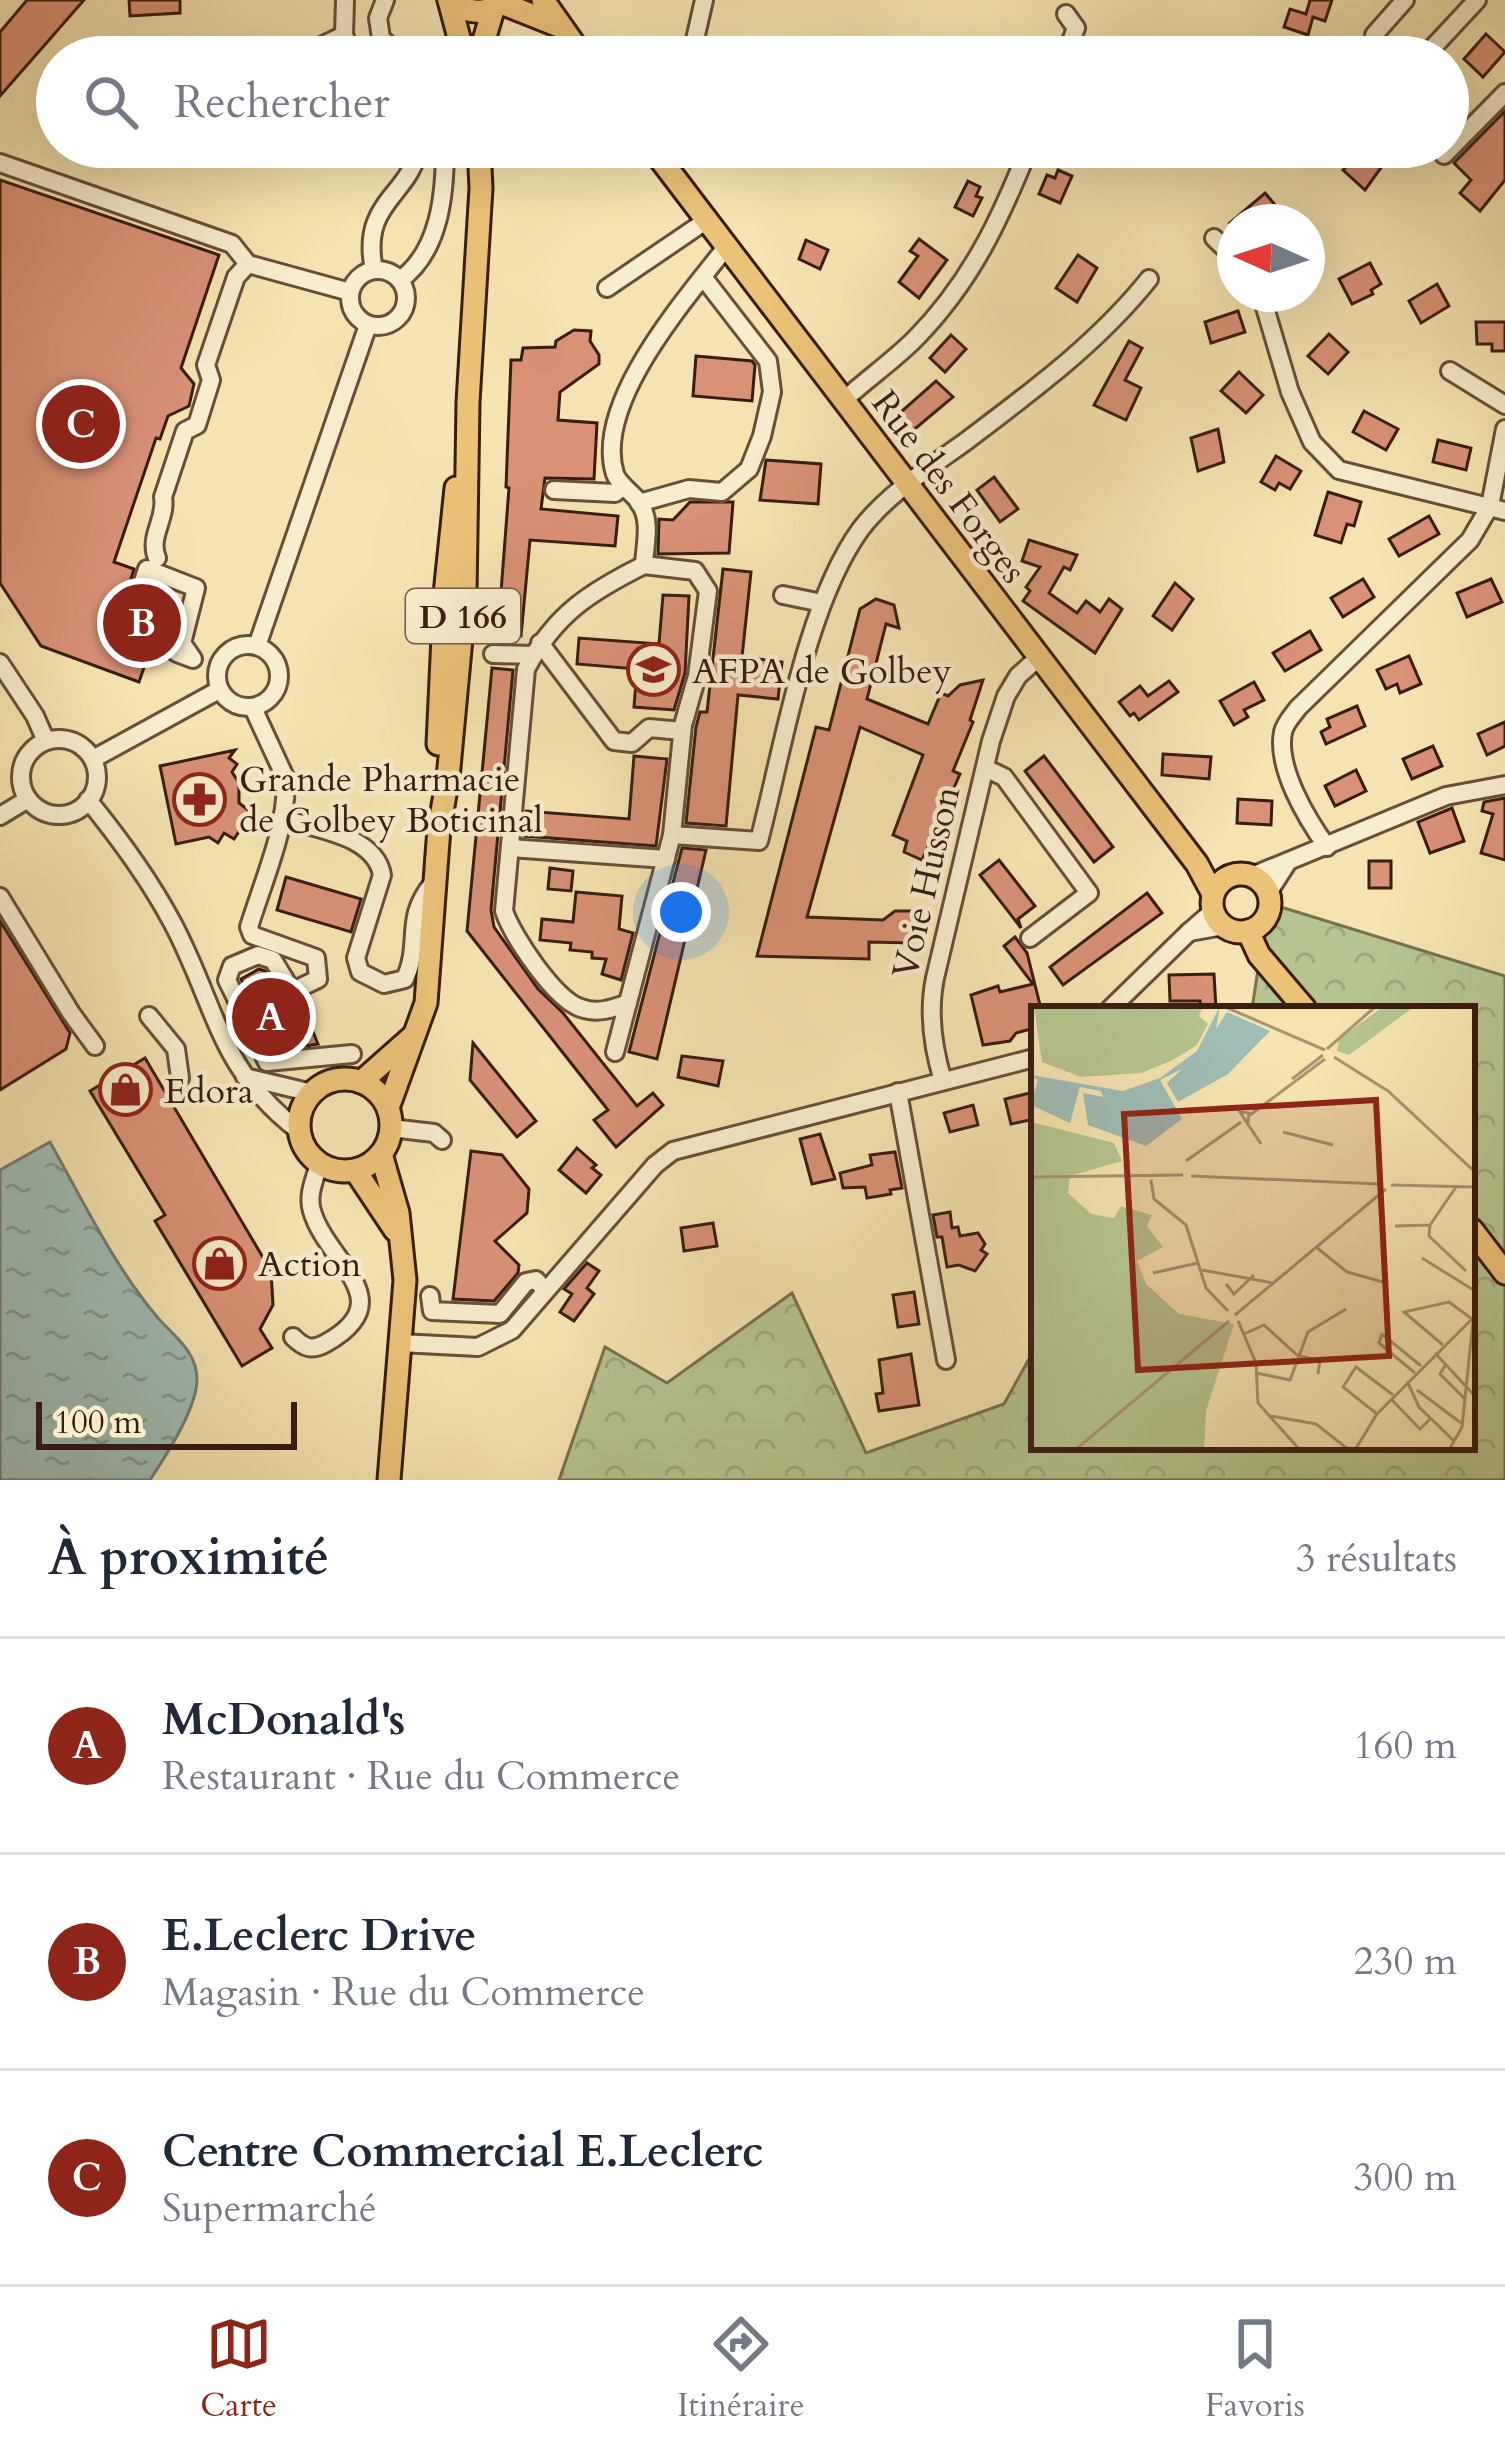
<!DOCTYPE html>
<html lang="fr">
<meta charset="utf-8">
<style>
:root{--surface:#fff;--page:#f6f6f7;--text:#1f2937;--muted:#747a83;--line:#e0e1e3;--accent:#8f2418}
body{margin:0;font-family:Cardo,serif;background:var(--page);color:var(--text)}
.compass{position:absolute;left:1217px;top:204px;width:108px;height:108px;border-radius:50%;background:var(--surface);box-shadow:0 12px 48px #0002;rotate:273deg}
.scale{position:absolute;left:36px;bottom:30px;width:261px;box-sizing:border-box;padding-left:12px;border:6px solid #381d10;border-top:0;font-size:33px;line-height:42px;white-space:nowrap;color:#381d10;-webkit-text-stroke:9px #f8edcc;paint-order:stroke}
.you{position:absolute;left:681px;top:912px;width:42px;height:42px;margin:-30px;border:9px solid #fff;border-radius:50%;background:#1a73e8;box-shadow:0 0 0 18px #1a73e833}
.badge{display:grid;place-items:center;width:78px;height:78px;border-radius:50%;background:var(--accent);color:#fff;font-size:39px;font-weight:700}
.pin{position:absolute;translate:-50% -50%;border:6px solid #fff;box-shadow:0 3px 12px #0006}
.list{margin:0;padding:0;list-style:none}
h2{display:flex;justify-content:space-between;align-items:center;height:156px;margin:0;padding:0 48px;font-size:51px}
h2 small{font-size:39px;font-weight:400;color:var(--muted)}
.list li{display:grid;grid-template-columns:78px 1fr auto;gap:36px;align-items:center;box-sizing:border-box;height:216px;padding:0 48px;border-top:3px solid var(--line)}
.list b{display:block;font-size:45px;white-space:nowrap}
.list p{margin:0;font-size:39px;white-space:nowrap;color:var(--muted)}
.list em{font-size:39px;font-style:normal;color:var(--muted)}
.icon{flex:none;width:66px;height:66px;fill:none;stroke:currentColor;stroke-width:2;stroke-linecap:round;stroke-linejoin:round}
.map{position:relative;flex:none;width:1505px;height:1480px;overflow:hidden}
.search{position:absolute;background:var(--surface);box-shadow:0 12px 48px #0002;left:36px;right:36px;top:36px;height:132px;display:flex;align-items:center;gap:30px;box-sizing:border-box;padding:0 42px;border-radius:66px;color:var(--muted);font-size:45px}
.sheet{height:804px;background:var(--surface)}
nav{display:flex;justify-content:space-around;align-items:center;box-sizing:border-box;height:168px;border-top:3px solid var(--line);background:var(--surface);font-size:33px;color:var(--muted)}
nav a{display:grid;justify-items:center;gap:6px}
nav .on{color:var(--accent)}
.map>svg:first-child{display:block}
</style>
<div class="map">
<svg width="1505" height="1480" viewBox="0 0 1505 1480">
<defs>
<pattern id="forest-crowns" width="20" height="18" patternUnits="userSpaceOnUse" patternTransform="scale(3)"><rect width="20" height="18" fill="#b6c590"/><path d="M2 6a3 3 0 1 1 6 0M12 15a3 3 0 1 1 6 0" fill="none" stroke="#9da97b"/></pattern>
<pattern id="water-ripples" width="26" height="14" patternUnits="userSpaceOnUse" patternTransform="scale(3)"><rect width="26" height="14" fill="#9fbdb5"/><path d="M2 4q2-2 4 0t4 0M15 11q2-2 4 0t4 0" fill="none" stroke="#839992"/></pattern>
</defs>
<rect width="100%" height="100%" fill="#f5e4b1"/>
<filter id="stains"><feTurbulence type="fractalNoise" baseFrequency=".00167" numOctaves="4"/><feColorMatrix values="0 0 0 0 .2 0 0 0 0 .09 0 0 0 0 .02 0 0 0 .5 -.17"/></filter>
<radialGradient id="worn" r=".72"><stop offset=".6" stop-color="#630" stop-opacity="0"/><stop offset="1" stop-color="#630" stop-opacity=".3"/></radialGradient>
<!-- forest -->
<path fill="url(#forest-crowns)" stroke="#777150" stroke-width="3" d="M1268,903l237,73v504h-946l46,-133 62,36 125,-90 74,160 138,-49 30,-54v97h438v-438h-220z"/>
<!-- water -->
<path fill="url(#water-ripples)" stroke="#767d73" stroke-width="3" d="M50,1142c33,59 64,124 108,176 16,18 39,34 39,61 0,30 -31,76 -47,101h-150v-310z"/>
<!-- building -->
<g fill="#d99177" stroke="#381d10" stroke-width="3" fill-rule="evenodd">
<path d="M27,0h57l-84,96v-64z"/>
<path d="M129,0h51v13l-50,3z"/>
<path d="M1310,0h22l-7,21 -12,-4 -5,18 -24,-8 6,-18 16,5z"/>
<path d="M1486,34l19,18 -22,25 -19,-18z"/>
<path d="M1505,111v69l-25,31 -20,-18 11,-13 -17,-17z"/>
<path d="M1366,149l17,16 -18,25 -22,-20z"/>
<path d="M1058,170l14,6 -12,27 -21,-9 8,-19 8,3z"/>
<path d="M0,180l219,75 -38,113 13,16 -5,22 -21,10 -8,23 -4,-1 -42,124 20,7 -10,33 8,10 14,-3 9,-23 15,6 -12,33 -10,1 -6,9 8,15 -11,32 -98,-36 -41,-63zM124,612h9l7,9 1,12 -8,7h-9l-7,-9 -1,-12z"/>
<path d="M968,181l12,6 -4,9 6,2 -9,18 -18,-9z"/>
<path d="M1265,193l16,19 -12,10h-38z"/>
<path d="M919,239l28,21 -28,38 -20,-16 19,-26 -8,-5z"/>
<path d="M806,240l22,10 -8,19 -21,-10z"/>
<path d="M1078,255l19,13 -20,34 -21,-14z"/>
<path d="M1370,263l11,21 -10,6 2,4 -21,10 -13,-25z"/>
<path d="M1437,284l12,22 -28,17 -12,-22z"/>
<path d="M1238,311l7,21 -34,11 -6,-21z"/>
<path d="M1476,322h29v29h-13v-7h-15z"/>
<path d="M574,330l17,1 -1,10 9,14v9l-39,28 -2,28 39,3 -3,56 -49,-1 -4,31 77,7 -3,30 -85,-6 -9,96 -19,-1 -4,-4 11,-143 -3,-1 5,-127h10l2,-12 32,-1 1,-6z"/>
<path d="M1329,334l19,18 -20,22 -20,-18z"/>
<path d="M951,335l15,14 -21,23 -15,-14z"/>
<path d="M1129,341l13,7 -17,32 16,8 -15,32 -32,-15z"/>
<path d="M696,356l56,5 3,4 -3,36 -59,-5z"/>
<path d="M1239,372l24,23 -17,18 -25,-22z"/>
<path d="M936,381l17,16 -43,36 -16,-15z"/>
<path d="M1364,411l34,18 -12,21 -33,-18z"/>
<path d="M1218,429l6,33 -26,9 -7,-33z"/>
<path d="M1438,440l33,8 -5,22 -33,-8z"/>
<path d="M1276,456l25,15 -11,18 -11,-6 -4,7 -14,-8z"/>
<path d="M766,460l55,4 -3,40 -58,-4z"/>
<path d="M994,477l24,32 -18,13 -23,-32z"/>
<path d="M1328,492l33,10 -7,24 -7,-2 -6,19 -26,-8z"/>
<path d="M690,502h43l-4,51 -71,1 1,-35 14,1z"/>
<path d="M1429,516l10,18 -40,22 -10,-17z"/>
<path d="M1029,540l48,15 -7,15 -6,-3 -15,26 28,20 9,-12 14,11 9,-13 13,10 -27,44 -72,-52 7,-10 -4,-4 14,-20 -18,-6z"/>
<path d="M723,569l28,3 -9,85 40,5 -4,37 -40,-4 -12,131 -40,-3 10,-96 4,-15h7z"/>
<path d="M1363,579l11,18 -31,20 -12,-19z"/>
<path d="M1491,579l11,23 -35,15 -10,-24z"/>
<path d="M1175,583l18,16 -21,31 -19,-14z"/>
<path d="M663,595l26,1 -4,77 -11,37 -40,-3 3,-38 -60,-5 2,-26 80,6z"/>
<path d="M876,599l18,6 5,23 -13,-4 -19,75 61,25 13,-31 7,3 12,-11 23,-5 -13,40 3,2 -20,49 7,3 -38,86 -18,-8 3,-11 -14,-6 30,-80 -63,-28 -53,190 76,3 12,-9h28v16h-4v6h-7v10l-43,-1v17l-112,-3 59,-229 13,3 31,-121z"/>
<path d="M1310,631l11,19 -36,21 -12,-18z"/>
<path d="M1409,656l12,28 -21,9 -3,-9 -11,5 -9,-19z"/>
<path d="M492,668l21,2 -22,240 3,17 44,62 25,24 74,93 16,-13 10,12 -47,42 -22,-27 14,-10 -141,-179z"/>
<path d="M1169,681l9,11 -39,28 -5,-7 -4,3 -11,-14 21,-16 8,10z"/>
<path d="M1254,682l10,18 -20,10 4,7 -14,8 -14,-24z"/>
<path d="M1357,706l8,20 -39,18 -5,-12 9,-5 -3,-8z"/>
<path d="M1505,722v24l-18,9 -9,-21z"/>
<path d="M1433,746l9,20 -30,13 -9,-20z"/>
<path d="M235,750l-6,8 8,6 -5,8 7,11v20l12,9 -3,6 -14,21 -10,-6 -6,10 -9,-6 -33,7 -16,-78z"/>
<path d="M1163,754l48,3 -2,22 -47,-4z"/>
<path d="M634,756l33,3 -11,87 -132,-10 2,-25 103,8z"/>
<path d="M1044,756l69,91 -19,15 -69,-91z"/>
<path d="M1356,770l10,21 -31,15 -10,-20z"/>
<path d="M1505,798v62l-24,-7 12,-39 -11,-3 2,-9z"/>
<path d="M1238,799l34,2 -1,24 -34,-2z"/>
<path d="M1452,808l12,33 -34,12 -12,-31z"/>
<path d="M682,848l24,2 -49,209 -28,-7z"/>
<path d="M999,860l36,46 -17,13 3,9 -41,-53z"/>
<rect x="1369" y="861" width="22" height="27"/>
<path d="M550,868l23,3 -2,20 -23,-2z"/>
<path d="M286,877l75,22 -10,33 -74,-22z"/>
<path d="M576,892l46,4 -3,33 14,4 -12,47 -19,-6 4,-15 -14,-1v-6l-22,-2 1,-7 -31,-3 2,-21 31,3z"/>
<path d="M1147,893l15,20 -99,72 -13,-18z"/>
<path d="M0,921l70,112 -4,16 -66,41z"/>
<path d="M1015,937l12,16 14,56h-7v19l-18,5 -6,8 -27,4 -12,-50 27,-9 2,6 33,-8 -29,-38z"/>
<path d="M259,969l6,2 17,27 18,3 18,43 -13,2 -5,-12 -27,11 -32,-66z"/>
<path d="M1214,974l2,35h-16v-8h-30l-1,-26z"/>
<path d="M473,1043l63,78 -19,16 -47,-57z"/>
<path d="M682,1056l41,5 -5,25 -40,-9z"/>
<path d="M145,1058l126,213 2,34 -13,24 12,19 -30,18 -87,-145 10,-6 -75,-124z"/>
<path d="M1034,1092v27l-23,5 -6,-25z"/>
<path d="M973,1105l5,20 -28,7 -6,-19z"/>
<path d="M820,1134l15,45 -23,5 -12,-45z"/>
<path d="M577,1148l19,17 -4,3 9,7 -15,18 -27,-23z"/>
<path d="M471,1151l31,4 27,34 -2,24 -32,28 24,24 -1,8 -24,28 -41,-2z"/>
<path d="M895,1152l7,36 -12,2 1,4 -24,4 -2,-11 -22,1 -3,-15 32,-8 -2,-10z"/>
<path d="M950,1212l2,16 6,-1 2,9 18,-3 7,11 -4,6 6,4 -12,17 -16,-6 -12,2 -5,-30h-5l-4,-22z"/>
<path d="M713,1223l4,23 -33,5 -3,-23z"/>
<path d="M587,1263l12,8 -12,17 7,6 -20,27 -14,-9 12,-18 -8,-5z"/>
<path d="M914,1292l5,32 -21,3 -5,-32z"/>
<path d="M911,1354l8,51 -40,6 -3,-17 7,-1 -4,-33z"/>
</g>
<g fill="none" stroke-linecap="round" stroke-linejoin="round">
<defs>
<g id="minor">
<path d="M345,0l-1,35 9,22"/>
<path d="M385,0l-7,18 3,20 20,19"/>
<path d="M299,57l45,-22"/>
<path d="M691,57l13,-57"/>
<path d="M1065,57l11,-29 -10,-14"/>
<path d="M1375,57l-1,-22 31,-35"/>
<path d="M1424,57l53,-57"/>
<path d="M1444,155l61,-62"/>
<path d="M0,163l232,81 16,20 102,28"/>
<path d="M1214,238l21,20"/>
<circle cx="378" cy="298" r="28"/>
<path d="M374,270c-14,-69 35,-72 45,-123"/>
<path d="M400,280c40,-29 45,-86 45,-133"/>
<path d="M607,288l100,-68"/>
<path d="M1261,294l29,98 22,50 27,28 166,41"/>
<path d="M1450,371l55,34"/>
<path d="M844,400c23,-21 49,-39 71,-61 56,-57 85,-119 114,-192"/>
<path d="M554,490l61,3 8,-7"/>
<path d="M639,503l50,-14 33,3 27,-23 13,-33 10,-44 -4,-31 -65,-84"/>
<path d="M157,558c-9,-21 10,-40 6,-61l22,-66 12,-6 14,-45 -5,-15 30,-88 12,-13"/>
<path d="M783,595l39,8"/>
<path d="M137,600l10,-31 49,19 -14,55 11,16 -16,-6 -23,-16"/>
<path d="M128,624l1,4"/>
<path d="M540,643l74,98 18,2 17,-15 33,3"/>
<circle cx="248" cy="676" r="31"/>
<path d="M257,646l111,-321"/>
<path d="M493,654l41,1"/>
<path d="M0,663l35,53 11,25"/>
<path d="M253,708l32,69c5,44 -23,107 -36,150l3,8 64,23 2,21 -21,10 -7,-1 -17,-28 -15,-5 -26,11 -5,14 40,82 85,-8"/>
<circle cx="59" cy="777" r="38"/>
<path d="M93,759l126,-69"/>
<path d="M985,768l19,9 85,116 -59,45"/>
<path d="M88,800c31,38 61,79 84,122 45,84 45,146 127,209"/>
<path d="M0,816l28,-17"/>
<path d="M281,818c34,11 94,17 101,57l-26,83 4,14 24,12 21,-5c17,-37 -2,-60 28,-96"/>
<path d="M672,835l87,6c24,-92 47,-236 101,-311 27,-36 69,-62 105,-88 66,-50 132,-98 184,-163"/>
<path d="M1327,847c-20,-28 -51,-79 -44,-115 2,-9 10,-17 15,-24l172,-168 20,-34 15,-77"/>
<path d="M510,848l156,11"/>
<path d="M1252,876l194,-80 59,-11"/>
<path d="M1268,893l18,-28"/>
<path d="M0,897l71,116 24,33"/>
<path d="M1213,911l-24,21 34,-6"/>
<path d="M628,1003c-16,6 -31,11 -47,5 -26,-8 -68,-71 -77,-97l22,-242c29,-55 64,-77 118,-104"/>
<path d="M1110,1009l79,-77"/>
<path d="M149,1016l27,33 4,29"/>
<path d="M615,1052l57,-217 11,-110 14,-49 11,-85 -13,-20 -51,-6c1,-21 8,-45 -5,-63 -7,-10 -20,-17 -24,-28 -22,-71 71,-175 112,-228"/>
<path d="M245,1077l67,16"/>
<path d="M943,1081c-10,-33 -15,-69 -8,-103l56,-237 15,-45 12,-20 20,-18"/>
<path d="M898,1092l48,268"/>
<path d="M391,1128l43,5 8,7"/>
<path d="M430,1296l2,15 68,3 26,-32 10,-2 9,10"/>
<path d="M293,1337c11,11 19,14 33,6 77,-43 1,-80 -14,-132 -5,-16 3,-32 7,-47"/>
<path d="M400,1343l78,4 34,-17 143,-165 18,-14 361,-93"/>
</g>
<g id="major">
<path d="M449,0c20,15 39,15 58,0"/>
<path d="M449,0l15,57"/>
<path d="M543,0l40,57"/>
<path d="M504,4l55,22"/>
<path d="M479,57l14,-47"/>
<path d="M651,147l546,717 16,30"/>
<path d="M438,744l7,-150 11,-106"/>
<circle cx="1241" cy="903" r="29"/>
<path d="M1248,931l11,24 46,54"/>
<circle cx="345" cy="1125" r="46"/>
<path d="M361,1082l52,-46"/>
<path d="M388,1108l38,-105 13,-175 9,-50 17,-182 3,-194 13,-214 -2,-41"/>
<path d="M381,1154l17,59 7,67 -16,200"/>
<path d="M355,1170l40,60"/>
<path d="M1472,1230l33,43"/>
</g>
</defs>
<!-- minor casing -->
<use href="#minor" stroke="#674f38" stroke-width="22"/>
<!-- major casing -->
<use href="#major" stroke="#381d10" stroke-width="27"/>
<!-- minor -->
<use href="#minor" stroke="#f8edcc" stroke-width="16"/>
<!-- major -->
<use href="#major" stroke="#eac278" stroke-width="21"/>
</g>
<!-- icons -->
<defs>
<symbol id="university-ring" viewBox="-11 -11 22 22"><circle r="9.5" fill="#f8edcc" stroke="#8f2418" stroke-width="1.5"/><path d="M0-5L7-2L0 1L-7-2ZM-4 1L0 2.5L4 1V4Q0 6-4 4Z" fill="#8f2418"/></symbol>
<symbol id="pharmacy-ring" viewBox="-11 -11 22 22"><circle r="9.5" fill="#f8edcc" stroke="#8f2418" stroke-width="1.5"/><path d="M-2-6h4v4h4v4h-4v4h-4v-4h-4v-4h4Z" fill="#8f2418"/></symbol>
<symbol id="shop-ring" viewBox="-11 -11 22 22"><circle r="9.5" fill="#f8edcc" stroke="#8f2418" stroke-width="1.5"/><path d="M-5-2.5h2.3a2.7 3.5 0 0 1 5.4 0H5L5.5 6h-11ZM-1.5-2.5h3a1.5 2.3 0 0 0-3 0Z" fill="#8f2418"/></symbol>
</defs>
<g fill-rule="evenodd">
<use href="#university-ring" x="624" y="640" width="59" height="59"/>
<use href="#pharmacy-ring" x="170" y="770" width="59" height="59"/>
<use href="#shop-ring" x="96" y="1060" width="59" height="59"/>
<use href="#shop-ring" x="190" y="1234" width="59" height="59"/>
</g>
<g text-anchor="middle" stroke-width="9" stroke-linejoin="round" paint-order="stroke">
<!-- shield labels -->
<rect fill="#f8edcc" stroke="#725b48" stroke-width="3" x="406" y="589" width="114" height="54" rx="9"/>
<g font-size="33" font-weight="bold" fill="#381d10">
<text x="463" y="628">D 166</text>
</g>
<!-- street labels -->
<g font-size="36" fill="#381d10" stroke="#f8edcc">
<text transform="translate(950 486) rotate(53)" y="13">Rue des Forges</text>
<text transform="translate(925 882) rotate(-77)" y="13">Voie Husson</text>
</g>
<!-- poi labels -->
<g font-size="36" fill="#381d10" stroke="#f8edcc" text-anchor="start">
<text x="692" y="683">AFPA de Golbey</text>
<text x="239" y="791">Grande Pharmacie<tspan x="239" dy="41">de Golbey Boticinal</tspan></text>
<text x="164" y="1103">Edora</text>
<text x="258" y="1276">Action</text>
</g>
</g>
<!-- overview -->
<g transform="translate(1031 1006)">
<rect width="444" height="444" fill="#f5e4b1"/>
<path d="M3,0h169l-4,10 9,8 -11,21 -26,16 -30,12 -60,4 -39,-15z" fill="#b6c590"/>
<path d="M353,0h31l-66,49 -12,-4 2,-12zM0,116l83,21 8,18 -52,15 -2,17 23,21 23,4 7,-12 31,9 -5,11 16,21 -26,14 9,23 33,30 55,10 -28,87 -2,39h-173z" fill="#b6c590"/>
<path d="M189,0l-4,23 11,-17 43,19 -42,43 -50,28 -11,-19 15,-14 -22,11 22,39 -36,27 -58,-21 -5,-32 20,4 -2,-6 -21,-4 -10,36 -39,-18 7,-25 -7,-5 92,16 37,-13 37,-27z" fill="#9fbdb5"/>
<path fill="none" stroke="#a99471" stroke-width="3" d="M192,0l102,44M296,43l49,-43M303,51l54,34 87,81M261,73l31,-24M219,109l75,-56M217,117l1,-10 -9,-1 21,32M252,126l50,13M155,155l55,-39M160,170l188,8M0,171l152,-2M120,174l3,19 32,26 20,63 22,23M360,179l84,2M399,219l-1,11 37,35M364,220l35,-1 26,-38M285,241l31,25 36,10M391,252l53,33M171,264l71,13M122,267l45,-10M195,278l8,10 20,-19M204,309l151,-126M207,315l18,42 2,40 42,47M213,328l20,-9 33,30 23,6 -2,13M351,328l-3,9 36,30M351,328l39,32M412,339l-39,-33 45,-10 23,17M404,347l40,43M415,358l-6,10 25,25M225,367l34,7 18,-48 38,-23M376,375l12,26 35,34M386,384l44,33M360,393l29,30 10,-10M346,408l-34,-27 13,-20 37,28M240,410l45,8 33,26M44,444l154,-129M324,444l22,-36 98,-98M418,444l13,-23 11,-106"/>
<path fill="#8f2418" fill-opacity="0.15" stroke="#8f2418" stroke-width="6" d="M345,94l13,256 -251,14 -14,-256z"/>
<rect width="444" height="444" fill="none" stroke="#381d10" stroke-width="6"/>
</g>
<rect width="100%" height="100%" filter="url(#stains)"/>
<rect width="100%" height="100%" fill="url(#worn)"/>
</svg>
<svg class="compass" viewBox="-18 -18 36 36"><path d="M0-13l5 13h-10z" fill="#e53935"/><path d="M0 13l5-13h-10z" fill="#747a83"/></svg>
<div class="scale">100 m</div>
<div class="you"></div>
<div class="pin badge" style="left:271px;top:1017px">A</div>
<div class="pin badge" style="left:142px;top:623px">B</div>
<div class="pin badge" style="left:81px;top:424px">C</div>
<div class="search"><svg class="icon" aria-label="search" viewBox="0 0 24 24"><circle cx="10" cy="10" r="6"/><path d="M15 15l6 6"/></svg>Rechercher</div>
</div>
<section class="sheet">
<h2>À proximité<small>3 résultats</small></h2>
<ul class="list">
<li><span class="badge">A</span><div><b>McDonald's</b><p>Restaurant · Rue du Commerce</p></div><em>160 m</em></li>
<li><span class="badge">B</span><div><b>E.Leclerc Drive</b><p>Magasin · Rue du Commerce</p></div><em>230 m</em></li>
<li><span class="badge">C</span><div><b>Centre Commercial E.Leclerc</b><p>Supermarché</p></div><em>300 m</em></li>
</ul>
</section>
<nav>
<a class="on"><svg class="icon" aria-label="map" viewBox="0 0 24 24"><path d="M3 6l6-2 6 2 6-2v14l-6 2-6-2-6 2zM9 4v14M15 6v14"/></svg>Carte</a>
<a><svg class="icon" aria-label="directions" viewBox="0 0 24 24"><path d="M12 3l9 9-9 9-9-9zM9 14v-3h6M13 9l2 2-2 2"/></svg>Itinéraire</a>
<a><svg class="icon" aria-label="saved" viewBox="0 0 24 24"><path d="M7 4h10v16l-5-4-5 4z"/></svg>Favoris</a>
</nav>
